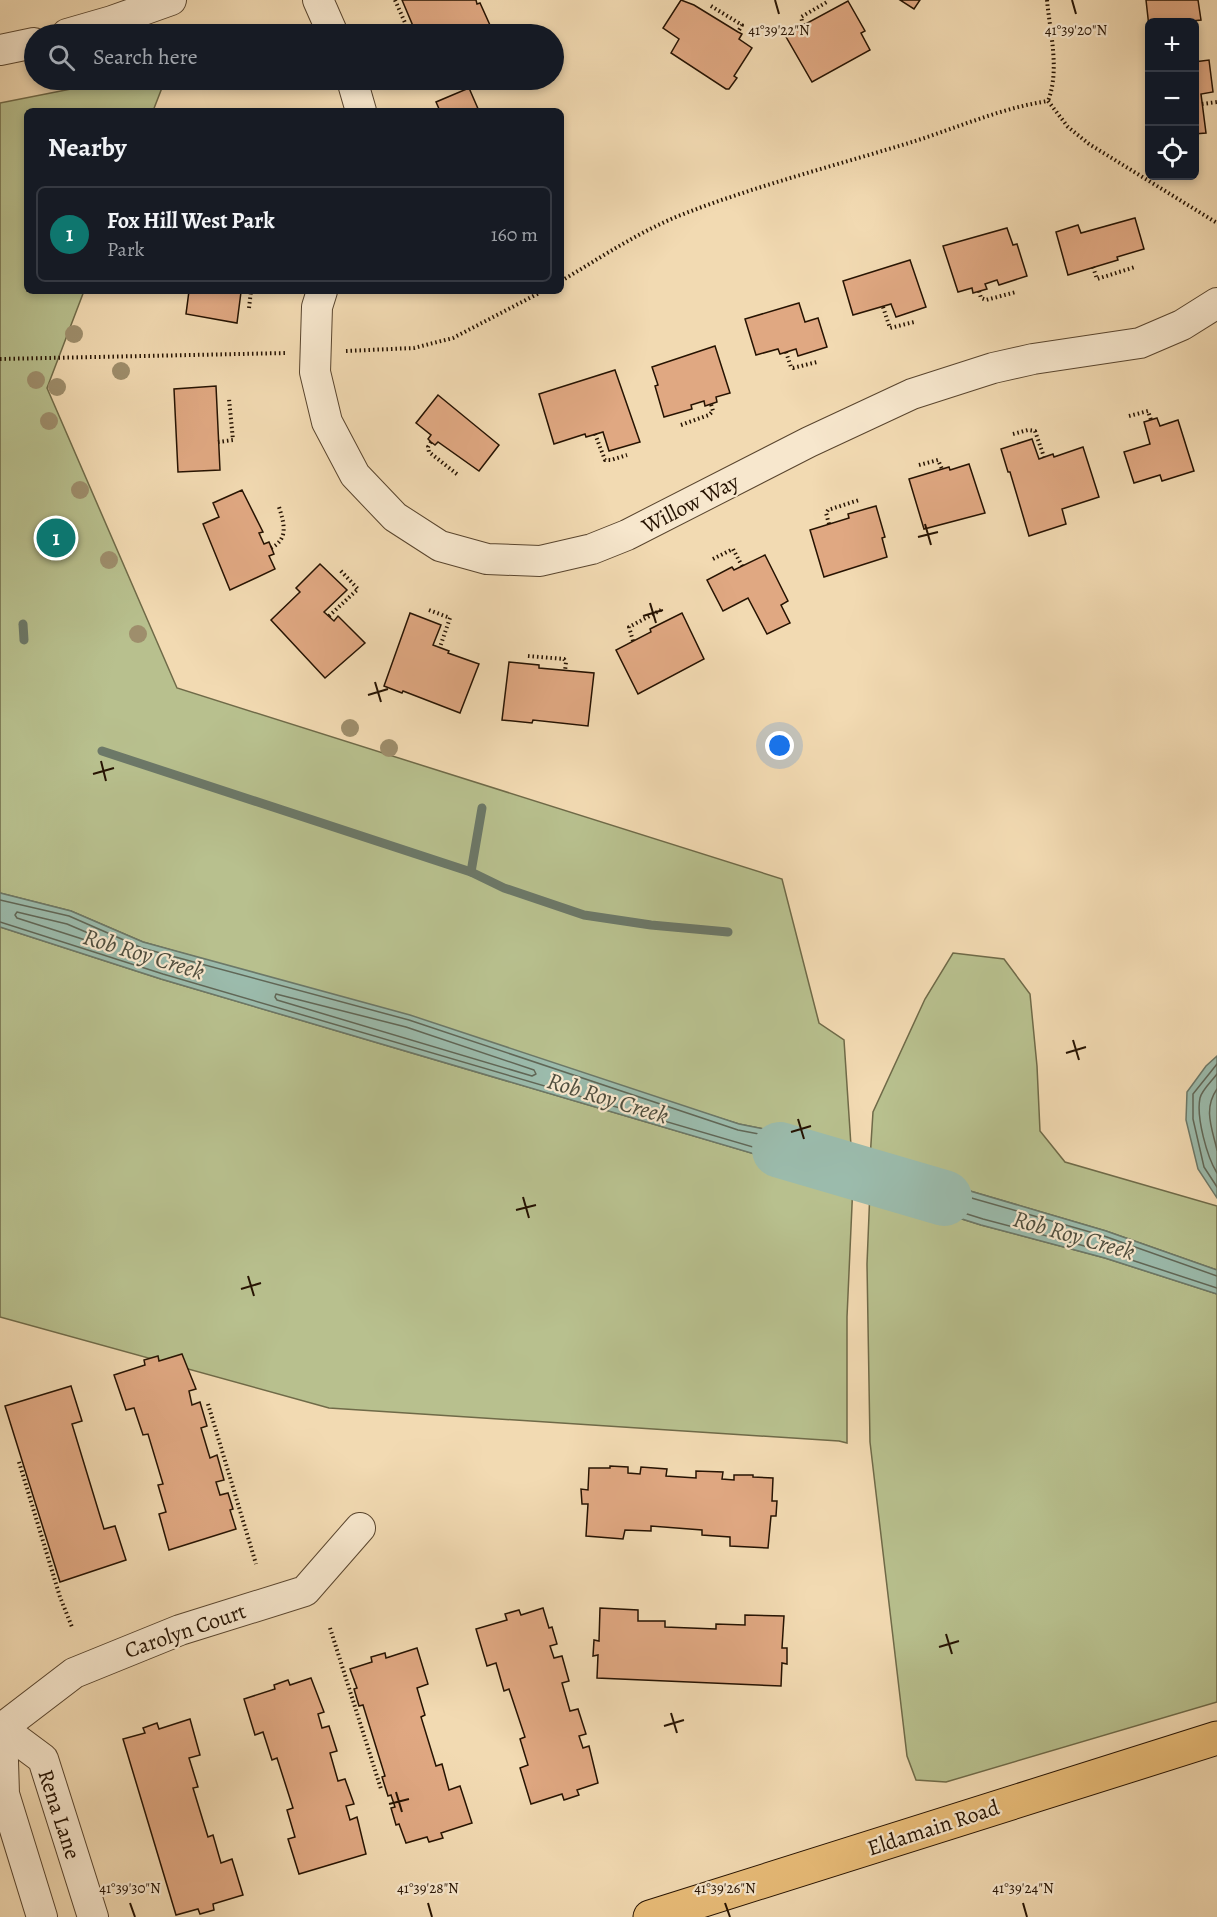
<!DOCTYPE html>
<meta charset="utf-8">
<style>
:root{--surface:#171b24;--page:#242831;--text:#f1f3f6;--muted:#9ea1a6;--line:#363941;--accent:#0f766e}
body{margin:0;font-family:Alegreya,serif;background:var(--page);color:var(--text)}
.controls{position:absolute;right:18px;top:18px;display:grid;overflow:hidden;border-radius:9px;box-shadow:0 3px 9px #0003}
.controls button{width:54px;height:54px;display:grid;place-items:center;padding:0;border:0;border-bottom:2px solid var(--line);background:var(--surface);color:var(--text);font:30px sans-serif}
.you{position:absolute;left:780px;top:746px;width:21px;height:21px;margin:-15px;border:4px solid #fff;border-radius:50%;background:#1a73e8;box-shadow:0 0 0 9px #1a73e833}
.badge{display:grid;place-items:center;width:39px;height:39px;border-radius:50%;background:var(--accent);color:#fff;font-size:20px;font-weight:700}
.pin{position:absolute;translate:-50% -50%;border:3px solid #fff;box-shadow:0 2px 6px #0006}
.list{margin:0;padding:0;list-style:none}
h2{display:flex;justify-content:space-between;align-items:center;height:78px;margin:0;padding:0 24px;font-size:26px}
h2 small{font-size:20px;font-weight:400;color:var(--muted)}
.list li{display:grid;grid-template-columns:39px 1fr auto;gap:18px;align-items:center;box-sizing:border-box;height:96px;margin:0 12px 12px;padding:0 12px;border:2px solid var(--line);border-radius:9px}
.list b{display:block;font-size:22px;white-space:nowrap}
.list p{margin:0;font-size:20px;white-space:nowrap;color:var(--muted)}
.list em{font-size:20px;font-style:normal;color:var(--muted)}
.icon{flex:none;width:33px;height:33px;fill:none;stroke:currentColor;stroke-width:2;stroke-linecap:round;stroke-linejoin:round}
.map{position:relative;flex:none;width:1217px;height:1917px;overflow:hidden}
.search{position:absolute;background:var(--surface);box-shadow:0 3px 9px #0003;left:24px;top:24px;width:540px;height:66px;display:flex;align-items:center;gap:15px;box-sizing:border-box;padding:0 21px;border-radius:33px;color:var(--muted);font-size:22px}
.panel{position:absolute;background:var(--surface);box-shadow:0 3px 9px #0003;left:24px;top:108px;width:540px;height:186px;border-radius:9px}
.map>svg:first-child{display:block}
</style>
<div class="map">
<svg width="1217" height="1917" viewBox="0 0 1217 1917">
<rect width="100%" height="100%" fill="#f2dab2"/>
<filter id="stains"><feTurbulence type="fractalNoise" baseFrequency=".00333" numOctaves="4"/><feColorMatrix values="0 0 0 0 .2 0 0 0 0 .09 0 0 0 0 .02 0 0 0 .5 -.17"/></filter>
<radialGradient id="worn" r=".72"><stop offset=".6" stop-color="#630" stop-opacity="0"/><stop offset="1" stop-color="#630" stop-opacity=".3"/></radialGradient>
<!-- green -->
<g fill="#b8c08e" stroke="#6f6a48" stroke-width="1.5">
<path d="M104,80h61l-12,31h-126v180h57l-37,97 130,300 605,191 37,144 25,17 7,106 -112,-22 -498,-154 -98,-28 -72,-31 -71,-18v-790l76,-15z"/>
<path d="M0,927l161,52 692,204 -6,134v126l-8,-2 -510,-33 -329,-91z"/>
<path d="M953,953l51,6 26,35 7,72 3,65 25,31 152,44v64l-111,-39 -136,-40 -100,-32 3,-47 52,-113z"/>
<path d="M870,1190l111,35 124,33 112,36v408l-271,80 -30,-2 -9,-24 -37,-314 -3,-178z"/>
</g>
<!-- water -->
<g fill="#9bbbac" stroke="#6c7868" stroke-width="1.5">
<path d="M0,893l71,18 72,31 267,73 329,109 112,22 2,37 -692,-204 -161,-52z"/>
<path d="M1217,1056v142l-19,-29 -12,-49 1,-28 19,-26z"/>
<path d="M870,1159l100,32 136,40 111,39v24l-112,-36 -124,-33 -111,-35z"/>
</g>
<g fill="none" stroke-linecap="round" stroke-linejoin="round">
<!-- shore -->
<g stroke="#606757" stroke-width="1.5">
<path d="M0,900l69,16 73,32 267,72 329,110 105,20 2,3 1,18 -3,2 -29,-8 -651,-191 -163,-52"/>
<path d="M17,912l50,12 40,17 1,3 -4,2 -87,-28 -2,-3z"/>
<path d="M276,994l130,33 128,43 2,4 -4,2 -255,-76 -2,-3z"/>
<path d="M1217,1064l-24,30v25l11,48 13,20"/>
<path d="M1217,1074c-5,7 -15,16 -17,24 -4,19 7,59 17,75"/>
<path d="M1217,1089c-14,20 -5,39 0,61"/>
<path d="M1217,1276l-113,-40 -136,-39 -88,-29 -4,2v14l2,2 105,33 124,33 110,36"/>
</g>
<!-- stream -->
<g stroke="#6c7868" stroke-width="9">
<path d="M23,624l1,16"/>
<path d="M102,751l369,121 33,16 80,27 67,10 77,7"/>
<path d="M471,872l11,-64"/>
</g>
<!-- river -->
<path stroke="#9bbbac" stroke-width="56" d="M780,1150l164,48"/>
</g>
<!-- building -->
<g fill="#e0a882" stroke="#261302" stroke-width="1.5">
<path d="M402,0h74l1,4 3,-1 14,31h-65l-2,-5 -11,4z"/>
<path d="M681,0l13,5 44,27 4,2 -3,5 13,9 -18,28 3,2 -8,11h-3l-55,-36 8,-14 -16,-11z"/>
<path d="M900,0h20l-6,9z"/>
<path d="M1146,0h52l3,20 -18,2h-33l-1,5z"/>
<path d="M848,1l17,30 -4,2 9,17 -58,32 -27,-47z"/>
<path d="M1209,60l4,32 -12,2 5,39 -12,1v-72z"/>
<path d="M469,88l10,23h-39l-4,-9z"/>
<path d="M1135,218l9,31 -27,8 1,3 -50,15 -12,-43 22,-7 3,8z"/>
<path d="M1007,228l6,17 4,-1 10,32 -28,9 -2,-5 -12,4 2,5 -14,4 -1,-5 -14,4 -15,-46z"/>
<path d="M910,260l16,47 -30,10 -5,-13 -38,11 -10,-34z"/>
<path d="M189,291l52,1 -4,31 -51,-9z"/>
<path d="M799,303l6,19 13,-4 9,29 -29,9 -2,-7 -16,5 -2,-5 -22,6 -11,-36z"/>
<path d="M715,346l15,47 -14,4 1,5 -12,4 -1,-5 -13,4 1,4 -28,8 -9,-31 3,-1 -6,-18z"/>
<path d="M615,370l25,72 -31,9 -6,-19 -17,5 -1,-3 -31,10 -15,-50z"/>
<path d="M216,386l4,84 -42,2 -4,-83z"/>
<path d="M438,395l61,50 -20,26 -41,-29 -3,3 -4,-3 -3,-3 3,-4 -15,-12z"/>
<path d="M1157,418l3,8 18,-6 16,51 -32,10 -2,-6 -26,8 -10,-31 26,-8 -6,-22z"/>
<path d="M1032,439l7,20 14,-5 1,3 29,-10 16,50 -37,12 4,15 -37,12 -19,-64h-2l-7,-23z"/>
<path d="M969,464l16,49 -61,16 -15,-50 40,-12 1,3z"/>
<path d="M242,490l21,42 -4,1 5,11 5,-2 5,12 -5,2 6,13 -45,21 -27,-66 16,-7 -6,-14z"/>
<path d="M876,506l9,31 -3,1 5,19 -63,20 -14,-47 39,-12 -1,-4z"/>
<path d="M765,555l23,46 -7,4 9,18 -23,11 -19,-36 -25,13 -16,-31 25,-13 2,3z"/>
<path d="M320,564l27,26 -23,22 10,9 4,-5 27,27 -40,35 -54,-58 29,-28 -4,-4z"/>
<path d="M410,613l31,12 -8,20 16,6 -1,2 31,11 -19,49 -57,-22 -1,2 -18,-7z"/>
<path d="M682,613l22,46 -66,35 -22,-44 35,-18 -1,-3z"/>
<path d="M509,662l30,3v3l55,5 -6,53 -55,-6 -1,3 -30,-3z"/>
<path d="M182,1354l14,35 -7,2 3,14 8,-3 7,24 -6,2 9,30 7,-3 7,25 -8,2 4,13 8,-2 5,16 -3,1 6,19 -67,21 -10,-36 7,-2 -8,-27 5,-1 -15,-50 -5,1 -9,-27 -8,2 -12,-35 31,-10 -1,-5 14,-4 1,5z"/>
<path d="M71,1386l11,35 -10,3 32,105 11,-3 11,34 -66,22 -55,-176z"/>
<path d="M610,1466l18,1v6l12,1 1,-7 26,2 -1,7 30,2v-7l27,1 -1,7 12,1v-5h19v2l20,1 -1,23h5l-1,15h-5l-3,32 -38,-2v-9l-28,-2v-5l-51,-4v5l-26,-1 -2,9 -37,-3 2,-32h-6l-1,-15 7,1 1,-22h21z"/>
<path d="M543,1608l6,20 3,-1 5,17 -7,2 4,12 8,-2 7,25 -7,2 8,28 8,-2 8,25 -7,2 4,12 6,-2 9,37 -21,7 2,5 -15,5 -2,-6 -31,10 -11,-36 8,-3 -8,-26 5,-2 -16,-48 -5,2 -8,-28 -9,3 -11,-37 31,-9 -2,-6 14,-4 2,5z"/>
<path d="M600,1608l38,2v11h27v6l51,2v-5l29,1v-10l39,1 -2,32h5v16l-5,-1 -1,23 -184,-8 1,-23 -5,1 1,-16 5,1z"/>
<path d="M417,1648l11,36 -11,4 8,27 -4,2 15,49 6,-2 7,26 11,-4 12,37 -31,10 2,5 -14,4 -2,-5 -21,6 -7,-19 -3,1 -5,-17 4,-1 -4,-12 -3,1 -6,-19 3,-1 -22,-71 -4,1 -5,-17 3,-1 -7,-19 22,-7 -1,-5 14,-4 1,5z"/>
<path d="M311,1678l13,34 -6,2 4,14 7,-2 8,25 -7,2 8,28 7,-2 9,25 -8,2 4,14 7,-3 9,37 -67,20 -11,-35 7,-2 -8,-27 6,-2 -16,-50 -5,2 -9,-28 -8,3 -11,-36 31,-10 -1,-4 14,-5 2,5z"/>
<path d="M190,1719l10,36 -11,3 9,29 -5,1 15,49 5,-2 8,28 11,-4 11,36 -30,9 1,6 -14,4 -2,-5 -22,6 -53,-176 22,-6 -2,-5 14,-5 2,6z"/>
</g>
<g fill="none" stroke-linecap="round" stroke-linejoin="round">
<defs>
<g id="minor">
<path d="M318,0l15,34"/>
<path d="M67,34l45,-13 59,-21"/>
<path d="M0,50l34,-7"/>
<path d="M352,80l9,31"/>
<path d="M322,291l-5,16 -2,65 12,50 28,53 40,42 45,29 47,13 53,2 52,-12 35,-14 182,-93 103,-48 81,-26 40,-9 107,-16 42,-18 35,-22"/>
<path d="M0,1727l43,32 50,158"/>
<path d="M2,1728l72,-55 106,-43 125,-39 55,-63"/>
<path d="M2,1728l2,66 38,123"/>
</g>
<path id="major" d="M650,1917l567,-179"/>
</defs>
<!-- minor casing -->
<use href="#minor" stroke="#59452e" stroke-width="32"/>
<!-- major casing -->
<use href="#major" stroke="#261302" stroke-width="35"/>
<!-- path -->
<g stroke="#261302" stroke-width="4" stroke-dasharray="1.5 3" stroke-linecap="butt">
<path d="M395,0l15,34"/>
<path d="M1047,0c3,33 13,70 1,101"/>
<path d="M711,6l31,19 -4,7"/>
<path d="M803,25l-2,-8 26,-15"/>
<path d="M1048,101l20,26 21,17 128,79"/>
<path d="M1202,104l15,-2"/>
<path d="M1093,267l4,12 38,-12"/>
<path d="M561,281c41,-24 80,-51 125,-68 73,-28 151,-48 226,-71 45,-14 89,-34 136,-41"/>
<path d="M979,291l2,7 5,2 30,-8"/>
<path d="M883,307l7,21 24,-6"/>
<path d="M249,308l2,-17"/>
<path d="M346,351l68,-3 39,-10 90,-47"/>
<path d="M786,352l5,15 2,1 24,-6"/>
<path d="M0,359l287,-6"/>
<path d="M1129,416l19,-5 3,9"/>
<path d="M681,425l28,-10 4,-4 -2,-7"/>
<path d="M595,434l10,26h6l16,-5"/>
<path d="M1013,434l15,-4 7,1 9,26"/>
<path d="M218,442l15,-2 -4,-41"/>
<path d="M431,442l-3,5 1,5 29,23"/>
<path d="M919,465l19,-5 4,9"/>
<path d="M829,524l-3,-11 2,-3 31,-10"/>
<path d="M271,548c18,-9 13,-25 8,-41"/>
<path d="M713,559l20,-10 9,17"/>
<path d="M429,610l21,8 -10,29"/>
<path d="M329,616l29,-27 -18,-19"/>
<path d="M633,641l-4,-14 32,-17"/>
<path d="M528,656l36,3 2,3 -1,9"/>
<path d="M208,1404l48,160"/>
<path d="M19,1462l41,135 12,30"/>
<path d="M330,1628l51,161"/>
</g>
<!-- minor -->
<use href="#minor" stroke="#f7e7cd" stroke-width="30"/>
<!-- major -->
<use href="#major" stroke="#e9bd79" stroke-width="33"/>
</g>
<!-- trees -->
<g fill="#9e8e6c">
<circle cx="74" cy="334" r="9"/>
<circle cx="121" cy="371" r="9"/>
<circle cx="36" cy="380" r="9"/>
<circle cx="57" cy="387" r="9"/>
<circle cx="49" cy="421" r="9"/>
<circle cx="80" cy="490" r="9"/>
<circle cx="109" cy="560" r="9"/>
<circle cx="138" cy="634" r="9"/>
<circle cx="350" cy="728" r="9"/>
<circle cx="389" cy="748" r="9"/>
</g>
<!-- ticks -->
<path fill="none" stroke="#261302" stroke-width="2" d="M775,0l4,14M1072,0l4,14M925,524l6,21M918,537l20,-5M650,603l6,20M643,616l20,-6M375,682l6,20M368,695l20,-6M101,761l5,20M93,774l21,-6M1073,1040l6,20M1066,1053l20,-6M798,1119l6,20M791,1132l20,-6M523,1197l6,21M516,1210l20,-5M248,1276l6,20M241,1289l20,-6M946,1634l6,20M939,1647l20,-6M671,1713l6,20M664,1726l20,-6M396,1792l6,20M389,1804l20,-5M130,1903l5,14M428,1903l4,14M725,1903l5,14M1023,1903l4,14"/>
<g text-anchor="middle" stroke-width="4.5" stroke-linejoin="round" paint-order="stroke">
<!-- street labels -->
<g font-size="22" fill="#261302" stroke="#f7e7cd">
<text transform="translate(690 503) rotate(-27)" y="8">Willow Way</text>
<text transform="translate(185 1630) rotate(-19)" y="8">Carolyn Court</text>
<text transform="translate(60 1814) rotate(72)" y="8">Rena Lane</text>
<text transform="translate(933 1827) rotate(-18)" y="8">Eldamain Road</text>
</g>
<!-- water labels -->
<g font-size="24" font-style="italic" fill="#4f4e3e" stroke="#f7e7cd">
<text transform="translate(144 954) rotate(17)" y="8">Rob Roy Creek</text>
<text transform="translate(608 1098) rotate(17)" y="8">Rob Roy Creek</text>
<text transform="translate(1074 1235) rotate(16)" y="8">Rob Roy Creek</text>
</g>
</g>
<g font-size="15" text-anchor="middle" fill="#261302" stroke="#f7e7cd" stroke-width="4.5" stroke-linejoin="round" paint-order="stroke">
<text x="779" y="35">41°39'22"N</text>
<text x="1076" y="35">41°39'20"N</text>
<text x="130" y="1893">41°39'30"N</text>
<text x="428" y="1893">41°39'28"N</text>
<text x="725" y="1893">41°39'26"N</text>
<text x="1023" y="1893">41°39'24"N</text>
</g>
<rect width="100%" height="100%" filter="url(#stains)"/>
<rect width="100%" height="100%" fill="url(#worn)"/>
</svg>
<div class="controls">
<button>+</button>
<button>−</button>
<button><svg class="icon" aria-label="locate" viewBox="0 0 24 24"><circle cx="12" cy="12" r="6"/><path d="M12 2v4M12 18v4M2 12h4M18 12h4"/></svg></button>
</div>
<div class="you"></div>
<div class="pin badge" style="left:56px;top:538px">1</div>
<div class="search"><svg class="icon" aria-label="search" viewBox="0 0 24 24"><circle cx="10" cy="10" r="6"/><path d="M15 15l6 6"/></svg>Search here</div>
<section class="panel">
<h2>Nearby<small></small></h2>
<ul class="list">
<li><span class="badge">1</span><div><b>Fox Hill West Park</b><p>Park</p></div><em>160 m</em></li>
</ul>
</section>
</div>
